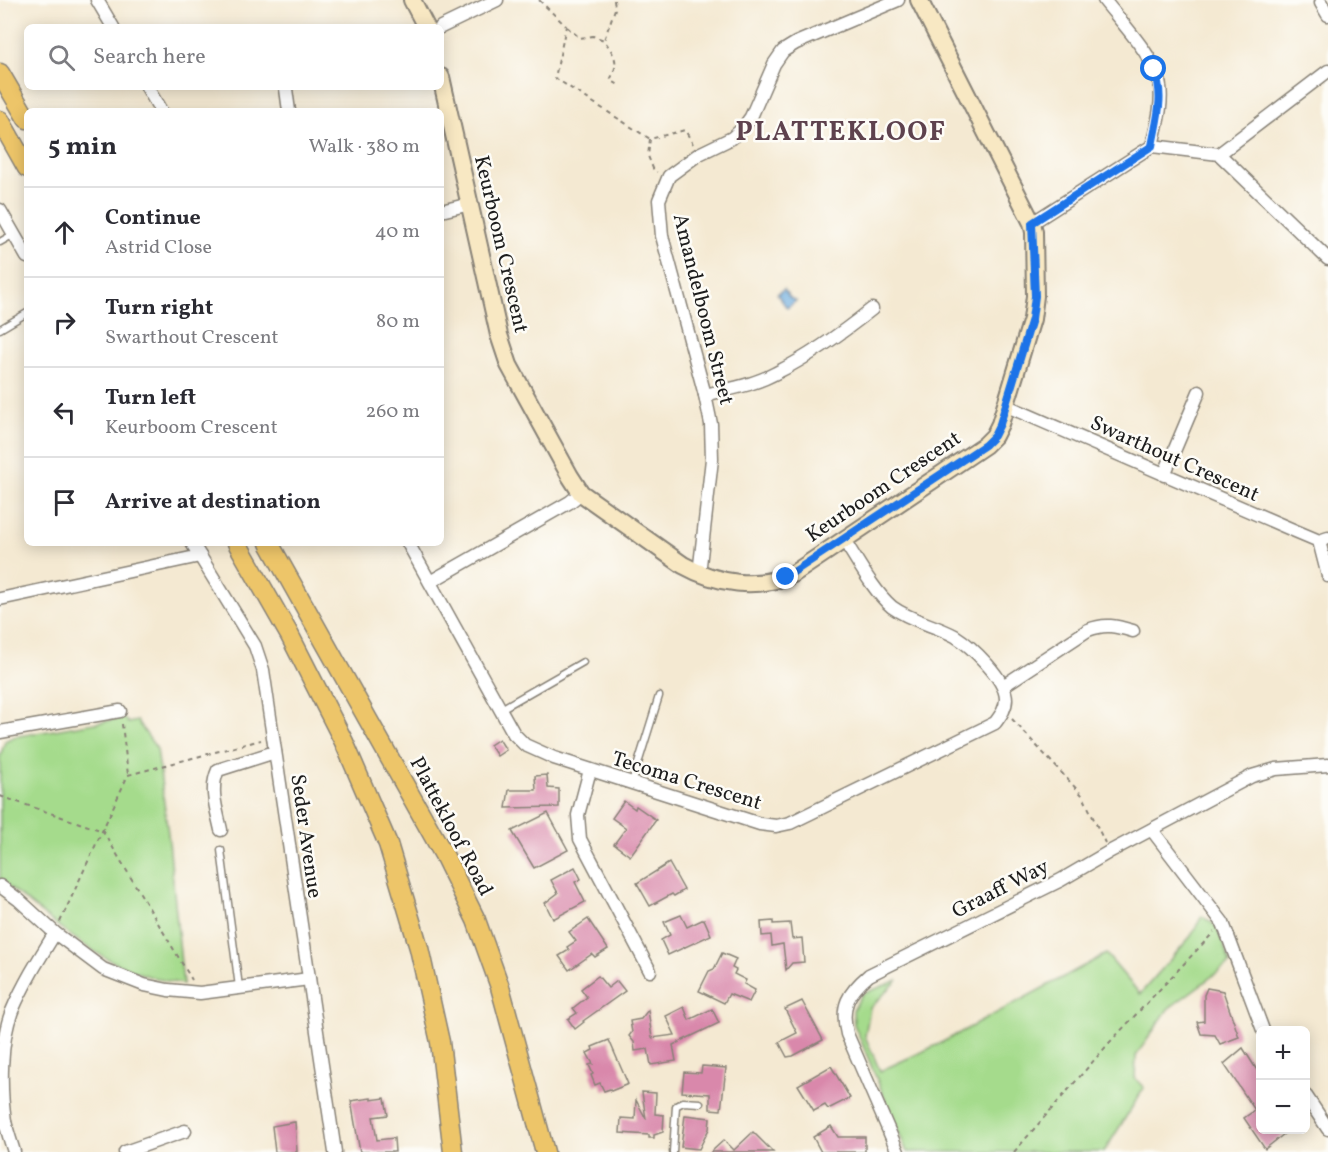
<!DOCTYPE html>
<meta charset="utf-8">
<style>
:root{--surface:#fff;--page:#f2f2f3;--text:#2b2b33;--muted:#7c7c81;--line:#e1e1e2}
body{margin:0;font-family:Vollkorn,serif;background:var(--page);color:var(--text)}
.controls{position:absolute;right:18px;bottom:18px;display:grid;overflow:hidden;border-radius:9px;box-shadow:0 3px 15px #0003}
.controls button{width:54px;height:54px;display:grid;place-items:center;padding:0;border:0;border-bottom:2px solid var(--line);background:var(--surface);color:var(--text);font:30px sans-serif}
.stop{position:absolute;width:18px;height:18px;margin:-14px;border:4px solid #1a73e8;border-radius:50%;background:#fff}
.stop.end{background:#1a73e8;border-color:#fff;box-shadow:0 2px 6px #0008}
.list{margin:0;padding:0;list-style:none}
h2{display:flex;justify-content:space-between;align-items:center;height:78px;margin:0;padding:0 24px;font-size:26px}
h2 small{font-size:20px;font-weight:400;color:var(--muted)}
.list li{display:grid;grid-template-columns:39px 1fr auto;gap:18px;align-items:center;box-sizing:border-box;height:90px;padding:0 24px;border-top:2px solid var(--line)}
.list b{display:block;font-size:22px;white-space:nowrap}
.list p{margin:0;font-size:20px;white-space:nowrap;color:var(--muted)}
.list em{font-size:20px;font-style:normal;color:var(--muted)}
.icon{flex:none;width:33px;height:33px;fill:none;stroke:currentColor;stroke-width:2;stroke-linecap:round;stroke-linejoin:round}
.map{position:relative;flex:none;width:1328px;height:1152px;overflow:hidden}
.search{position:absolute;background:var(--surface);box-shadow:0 3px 15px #0003;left:24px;top:24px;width:420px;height:66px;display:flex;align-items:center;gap:15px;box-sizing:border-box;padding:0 21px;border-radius:9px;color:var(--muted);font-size:22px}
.panel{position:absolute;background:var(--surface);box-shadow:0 3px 15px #0003;left:24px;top:108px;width:420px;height:438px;border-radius:9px}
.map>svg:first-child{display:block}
</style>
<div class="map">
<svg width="1328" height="1152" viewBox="0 0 1328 1152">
<rect width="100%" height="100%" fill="#fdfcf7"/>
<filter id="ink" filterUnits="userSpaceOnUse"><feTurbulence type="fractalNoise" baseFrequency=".0167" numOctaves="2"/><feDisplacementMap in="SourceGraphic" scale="12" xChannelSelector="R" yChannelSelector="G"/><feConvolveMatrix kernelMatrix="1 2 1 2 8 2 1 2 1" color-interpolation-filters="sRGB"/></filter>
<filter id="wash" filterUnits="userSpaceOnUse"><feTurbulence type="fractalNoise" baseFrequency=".008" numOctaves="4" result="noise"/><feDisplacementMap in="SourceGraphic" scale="24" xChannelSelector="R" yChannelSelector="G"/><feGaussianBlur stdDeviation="1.35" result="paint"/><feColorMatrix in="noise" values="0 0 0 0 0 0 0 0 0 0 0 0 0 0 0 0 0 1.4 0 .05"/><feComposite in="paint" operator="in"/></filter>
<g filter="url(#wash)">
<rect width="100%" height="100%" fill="#f4e9d2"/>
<!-- green -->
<g fill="#a5db8c" stroke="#607c54" stroke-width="1.5">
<path d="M124,718l4,5 9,-2 20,28 12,92 14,143c-79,-12 -122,-57 -183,-104v-123l5,-16 8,-4z"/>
<path d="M1202,916l15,11 13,36 -62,46 -32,47 -1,22 9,10 -40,64h-197l-53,-128 -1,-14 9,-16 36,-14 -28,28 -5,28 15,35 59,-27 167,-90 34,40 51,-58z"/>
</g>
<!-- water -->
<path fill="#6cabde" stroke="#44647d" stroke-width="1.5" d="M784,289l6,9 6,3 -9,7 -10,-14z"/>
<g id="blocks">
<!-- building -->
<g fill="#d988ab">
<path d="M499,739l7,11 -9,6 -7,-11z"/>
<path d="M547,775l1,13 11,1v18l-53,1 3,-18h27l-1,-14z"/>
<path d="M624,801l11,8 1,-3 20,14 -26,36 -16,-12 12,-16 -14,-10z"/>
<path d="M548,813l20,37 -34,18 -22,-37z"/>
<path d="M669,863l15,27 -10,6 -2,-2 -22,12 -13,-23z"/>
<path d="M575,867l6,12 -6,3 10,20 -32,17 -8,-16 13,-10 -7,-13z"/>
<path d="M681,915l6,12 17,-8 7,16 -43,20 -7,-15 9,-5 -6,-13z"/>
<path d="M588,919l20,30 -13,8 -3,-3 -23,16 -10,-14 10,-6 -2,-3 9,-6 -7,-9z"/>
<path d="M773,921v3l17,-1 2,16 10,-1 2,24 -12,1 -6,7 -3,-26 -11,2 -1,-11 -9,1 -1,-14z"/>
<path d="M722,953l14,6 -4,9 4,2 -2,4 12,6 -2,4 11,6 -6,12 -20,-8 -5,9 -25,-12 10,-20 5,-2z"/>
<path d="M598,976l10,12 9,-7 8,10 -42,30 1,1 -9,7 -7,-10 9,-6 -4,-5 14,-11 -6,-8z"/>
<path d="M1207,988l16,3 16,46 -19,7 -5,-9 -14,-1 -4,-12 7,-1v-26z"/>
<path d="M802,1001l21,39 -30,16 -6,1 -8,-15 18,-9 -12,-24z"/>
<path d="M684,1007l5,13 23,-11 7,14 -46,22 3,16 -25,4 -3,-16 -13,2 -1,-9 -5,-6 3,-4 -2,-11 11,-2 7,-9 4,28 23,-3 -9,-19z"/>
<path d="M609,1040l19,44 -17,7 -1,-2 -6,2 -4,-8 -5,2 -4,-10 2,-1 -4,-9 4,-1 -6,-11 6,-3 -1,-3z"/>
<path d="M1243,1048l17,27v55h29l-24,19 -21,-31 11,-8 -31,-46z"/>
<path d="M702,1066l24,2 -5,42 -11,-1v-15l-28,-2 2,-20 17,1z"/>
<path d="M831,1066l19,32 -22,11 -3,-4 -11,6 -16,-26z"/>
<path d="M642,1092l14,1 -1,21 9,1 -1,17 -9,3v3h-5v-3l-29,-2 1,-15 14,1 1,-19 10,19z"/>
<path d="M371,1098v2l14,-2 3,17 -15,2 4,23 17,-2 1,14h-35l-9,-51z"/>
<path d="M685,1115l25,3 -1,11 -10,20 -18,-2z"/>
<path d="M295,1122l2,30h-22l-3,-26z"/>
<path d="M831,1126l7,11h27v15h-44l-8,-15z"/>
<path d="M753,1132l20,20h-62l13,-12 10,10z"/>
</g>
</g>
</g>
<g filter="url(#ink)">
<use href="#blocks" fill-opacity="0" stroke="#888277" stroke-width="1.5"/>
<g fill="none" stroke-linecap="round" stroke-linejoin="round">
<defs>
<g id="lane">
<path d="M0,242l14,-8"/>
<path d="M0,329l27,-16"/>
<path d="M501,709l82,-47"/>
<path d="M632,783l27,-87"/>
<path d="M221,850l18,137"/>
<path d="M673,1152l3,-46 7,-4 17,1"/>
</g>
<g id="street">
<path d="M97,0l16,27"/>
<path d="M1104,0c17,22 53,59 56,86 3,20 -4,41 -8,60"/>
<path d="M1321,3l7,12"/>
<path d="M441,27l56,-27"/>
<path d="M147,87l14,24"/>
<path d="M286,89l3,22"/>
<path d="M1219,154l109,-83"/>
<path d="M0,210l27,47"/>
<path d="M441,211l29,-7"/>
<path d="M1032,223l120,-77 67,8 109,105"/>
<path d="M705,395c24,-6 49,-10 71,-22 34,-17 66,-40 96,-64"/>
<path d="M1007,406l286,124 26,11 9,-3"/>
<path d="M1164,475l35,-83"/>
<path d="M1319,541l9,35"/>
<path d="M192,543l63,103 8,24 72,482"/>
<path d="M408,543l106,191 11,11 29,13 206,66 16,2 14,-3 205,-100c5,-7 11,-14 11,-24 0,-20 -35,-53 -51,-63 -20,-11 -44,-15 -63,-29 -18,-15 -35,-47 -48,-67"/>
<path d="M699,574l13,-115 -1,-35 -6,-29 -43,-159 -3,-36 10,-24 30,-22 33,-16 11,-10 8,-11 23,-53 9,-13 13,-8 102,-43"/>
<path d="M430,582l140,-80 11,-9"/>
<path d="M0,599l200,-43"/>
<path d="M1003,686l85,-56c17,-7 28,-4 45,1"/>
<path d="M0,732l120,-21"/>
<path d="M590,770l-12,45 2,24 70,132"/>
<path d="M221,830c-4,-19 -12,-41 -3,-60l57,-18"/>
<path d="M1152,830l71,93 40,107"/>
<path d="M0,886l19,14 36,33 48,36 41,16 24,5 32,3 109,-14"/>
<path d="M1306,1096l22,33"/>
<path d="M14,1152c-3,-10 -7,-21 -9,-31 -5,-32 -5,-80 7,-110 12,-28 27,-52 43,-78"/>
<path d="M125,1152l60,-21"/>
<path d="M898,1152l-51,-118c-7,-28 1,-41 22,-59l192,-95 48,-28 143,-76 24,-7 52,-4"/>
</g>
<g id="secondary">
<path d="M412,0l14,27"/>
<path d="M441,77l58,258 10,30 61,111 11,17 102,72c34,19 74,25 110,9l192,-129 9,-9 6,-12 32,-105 3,-23 -1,-64 -2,-9 -113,-223"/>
</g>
<g id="primary">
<path d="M0,73l27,46"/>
<path d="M0,120l27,48"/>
<path d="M237,543l52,91 55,108 44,102 31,104 21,94 13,110"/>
<path d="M269,543l175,312 32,65 24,67 45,165"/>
</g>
</defs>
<!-- lane casing -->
<use href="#lane" stroke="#888277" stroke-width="9"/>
<!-- street casing -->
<use href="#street" stroke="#888277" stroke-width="15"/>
<!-- secondary casing -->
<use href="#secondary" stroke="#888277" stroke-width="20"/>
<!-- primary casing -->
<use href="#primary" stroke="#888277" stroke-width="21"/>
<!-- path -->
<g stroke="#888277" stroke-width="2" stroke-dasharray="4.5 4.5" stroke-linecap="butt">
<path d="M539,0l27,26 -11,52 95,61 35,-9 8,14"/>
<path d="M614,0l1,9 -11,31c11,16 16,22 6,40l9,5"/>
<path d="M567,27l13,11 13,-2 11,4"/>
<path d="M650,139l-2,17 6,15 3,1"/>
<path d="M1012,719l71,77 22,47"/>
<path d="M122,724l6,51"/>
<path d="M0,796l103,35 89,149"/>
<path d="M60,922l68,-147 133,-35"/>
<path d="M1014,1152l96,-110 104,-110"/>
</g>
<!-- lane -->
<use href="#lane" stroke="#fff" stroke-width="6"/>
<!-- street -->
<use href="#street" stroke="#fff" stroke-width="12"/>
<!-- secondary -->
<use href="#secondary" stroke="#f8e8c3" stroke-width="16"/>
<!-- primary -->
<use href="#primary" stroke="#edc569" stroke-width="18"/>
</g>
</g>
<g fill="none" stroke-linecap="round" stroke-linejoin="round" filter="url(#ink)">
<!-- route -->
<path stroke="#1a73e8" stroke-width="8" d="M786,577l199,-132 9,-9 6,-12 32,-105 3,-23 -3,-73 120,-77c5,-28 13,-50 2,-77"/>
</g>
<g text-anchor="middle" stroke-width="5" stroke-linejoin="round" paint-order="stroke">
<!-- street labels -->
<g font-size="21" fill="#1c1c1c" stroke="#fdfcf7">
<text transform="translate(502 244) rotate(77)" y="7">Keurboom Crescent</text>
<text transform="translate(704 309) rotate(76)" y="7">Amandelboom Street</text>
<text transform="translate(1175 458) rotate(24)" y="7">Swarthout Crescent</text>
<text transform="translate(883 486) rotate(-34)" y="7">Keurboom Crescent</text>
<text transform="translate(687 780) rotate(17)" y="7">Tecoma Crescent</text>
<text transform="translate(452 826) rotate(62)" y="7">Plattekloof Road</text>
<text transform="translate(307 836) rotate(82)" y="7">Seder Avenue</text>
<text transform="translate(1000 888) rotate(-27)" y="7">Graaff Way</text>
</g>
<!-- district labels -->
<g font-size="27" font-weight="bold" letter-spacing="1.5" fill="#5e424e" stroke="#fdfcf7">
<text x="841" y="140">PLATTEKLOOF</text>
</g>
</g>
</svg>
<div class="controls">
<button>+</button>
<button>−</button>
</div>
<div class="stop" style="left:1154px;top:69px"></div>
<div class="stop end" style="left:786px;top:577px"></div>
<div class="search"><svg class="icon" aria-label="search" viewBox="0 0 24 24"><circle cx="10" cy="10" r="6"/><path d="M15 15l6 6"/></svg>Search here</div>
<section class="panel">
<h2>5 min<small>Walk · 380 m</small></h2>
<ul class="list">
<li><svg class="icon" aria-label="ahead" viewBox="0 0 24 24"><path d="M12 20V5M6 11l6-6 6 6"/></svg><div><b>Continue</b><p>Astrid Close</p></div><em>40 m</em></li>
<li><svg class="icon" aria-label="right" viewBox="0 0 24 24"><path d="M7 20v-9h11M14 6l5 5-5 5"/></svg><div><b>Turn right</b><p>Swarthout Crescent</p></div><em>80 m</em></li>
<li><svg class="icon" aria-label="left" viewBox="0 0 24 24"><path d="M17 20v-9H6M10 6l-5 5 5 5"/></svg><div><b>Turn left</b><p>Keurboom Crescent</p></div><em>260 m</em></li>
<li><svg class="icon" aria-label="arrive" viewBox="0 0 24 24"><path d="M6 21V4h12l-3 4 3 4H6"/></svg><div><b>Arrive at destination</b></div></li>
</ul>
</section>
</div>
